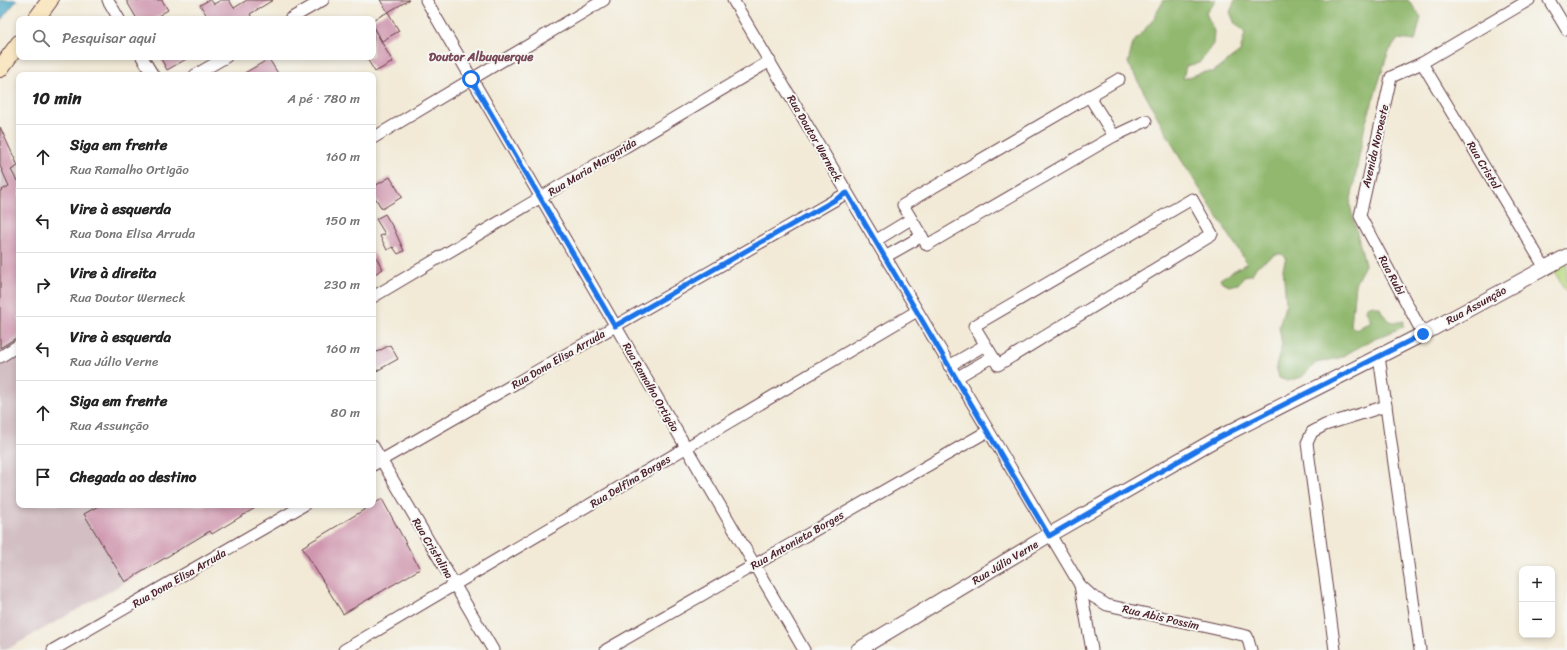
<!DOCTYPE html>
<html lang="pt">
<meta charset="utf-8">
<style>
:root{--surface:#fff;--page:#f6f6f6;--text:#222;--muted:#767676;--line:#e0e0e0}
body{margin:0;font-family:Sriracha,sans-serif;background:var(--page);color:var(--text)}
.controls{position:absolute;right:12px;bottom:12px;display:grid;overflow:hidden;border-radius:8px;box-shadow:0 2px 6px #0003}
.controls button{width:36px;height:36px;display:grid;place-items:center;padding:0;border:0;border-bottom:1px solid var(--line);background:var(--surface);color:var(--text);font:20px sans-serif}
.stop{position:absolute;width:12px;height:12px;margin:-9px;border:3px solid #1a73e8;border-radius:50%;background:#fff}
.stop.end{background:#1a73e8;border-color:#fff;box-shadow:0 1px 4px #0008}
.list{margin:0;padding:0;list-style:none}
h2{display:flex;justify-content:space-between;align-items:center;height:52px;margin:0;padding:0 16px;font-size:17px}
h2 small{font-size:13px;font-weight:400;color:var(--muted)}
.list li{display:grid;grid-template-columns:26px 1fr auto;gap:12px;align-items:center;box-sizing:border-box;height:64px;padding:0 16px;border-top:1px solid var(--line)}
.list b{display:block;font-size:15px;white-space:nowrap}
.list p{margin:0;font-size:13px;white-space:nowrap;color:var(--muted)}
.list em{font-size:13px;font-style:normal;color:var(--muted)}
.icon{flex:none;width:22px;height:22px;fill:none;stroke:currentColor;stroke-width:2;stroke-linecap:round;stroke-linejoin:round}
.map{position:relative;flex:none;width:1567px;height:650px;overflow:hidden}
.search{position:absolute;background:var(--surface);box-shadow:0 2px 6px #0003;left:16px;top:16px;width:360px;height:44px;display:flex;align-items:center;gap:10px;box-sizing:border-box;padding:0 14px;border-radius:8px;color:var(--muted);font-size:15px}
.panel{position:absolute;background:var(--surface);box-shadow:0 2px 6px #0003;left:16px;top:72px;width:360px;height:436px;border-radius:8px}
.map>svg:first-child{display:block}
</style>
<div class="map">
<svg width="1567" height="650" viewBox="0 0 1567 650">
<rect width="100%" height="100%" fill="#f6f6f2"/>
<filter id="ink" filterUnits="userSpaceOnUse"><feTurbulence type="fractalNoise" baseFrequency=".025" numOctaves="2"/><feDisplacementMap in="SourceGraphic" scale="8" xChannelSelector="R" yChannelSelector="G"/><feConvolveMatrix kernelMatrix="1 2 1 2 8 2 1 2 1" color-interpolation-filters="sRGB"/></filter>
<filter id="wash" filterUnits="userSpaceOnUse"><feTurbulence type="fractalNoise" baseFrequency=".012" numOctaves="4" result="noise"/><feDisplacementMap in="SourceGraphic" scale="16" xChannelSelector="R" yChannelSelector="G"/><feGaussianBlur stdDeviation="0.9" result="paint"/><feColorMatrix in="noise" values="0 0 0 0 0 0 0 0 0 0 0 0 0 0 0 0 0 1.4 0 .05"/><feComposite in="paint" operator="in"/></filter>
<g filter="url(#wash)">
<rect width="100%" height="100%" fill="#f2ead7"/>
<!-- industrial -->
<path fill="#d2bec3" d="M0,135l19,32v338h243l-256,145h-6z"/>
<!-- green -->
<path fill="#b7d87f" stroke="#807c55" d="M1567,257v36l-16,-27z"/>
<!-- forest -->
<path fill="#91b86e" stroke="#6e6c4c" d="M1164,0h52l-10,13 8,18 -1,13 -14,19 -13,3 -3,13 20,-7h10l27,-20 5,-19 -10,-9 -5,-12 5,-12h173l13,17 -6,24 -17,-2 -10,14 -23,72 -15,80 15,60 -10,19 -4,42 5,4 15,-9 -5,-10 1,-4 6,-2 7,3c5,11 11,17 24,13l-1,6 -33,14 -31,17 -23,5 -14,14 -14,4 -9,-3 -3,-12 6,-21 -3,-19 7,-23 -3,-35 3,-10 -4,-4h-6l-19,12 -5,8 -7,2 -7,8 -9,2 -6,-3 -3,-4 27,-16 -67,-105 -52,-95 5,-20 19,-22z"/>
<!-- water -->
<path fill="#49aac8" stroke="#4a647a" d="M0,0h17l-17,21z"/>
<g id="blocks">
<!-- building -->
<g fill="#cf96ae">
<path d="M126,0h36l6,10 -15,9h-16z"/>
<path d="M209,0h2l3,4 7,-4h8l5,8 13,-8h26l-23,14 3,5h-44l-9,-14z"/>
<path d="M380,0h29l-21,12 11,19 -17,10 -9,-16v-5l15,-8z"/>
<path d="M373,27l20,35 -18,10 -9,-15h7z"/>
<path d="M160,57h30l-23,13z"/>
<path d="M269,59l10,16h-38z"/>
<path d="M0,127l18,39 -7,4 6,11 2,-1v156l-19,12v-157l9,-5 -9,-20z"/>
<path d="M390,177l12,20 -20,12 -9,-15v-7z"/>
<path d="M385,214l9,15 10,22 -6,3 -5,-7 -6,3 -7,-14 5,-2 -9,-15z"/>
<path d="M373,252l10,17 -10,6z"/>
<path d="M390,345l8,14 -25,14v-19z"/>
<path d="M382,499l38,70 -77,45 -41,-67z"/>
<path d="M100,505h160l-48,29 -2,-3 -85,51 -41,-68z"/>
</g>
</g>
</g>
<g filter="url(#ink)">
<use href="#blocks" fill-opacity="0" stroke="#633d45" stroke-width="1"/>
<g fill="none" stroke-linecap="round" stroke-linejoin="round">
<defs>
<g id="minor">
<path d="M108,0l11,19"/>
<path d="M426,0l378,650"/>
<path d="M733,0l347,585 12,11 15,9 140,31 4,14"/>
<path d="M1549,0l18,30"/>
<path d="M290,19l33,-19"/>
<path d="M142,57l11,18"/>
<path d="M1422,63l123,205"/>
<path d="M195,75l31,-18"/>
<path d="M1119,79l-216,126 24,40 187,-109 32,-15"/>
<path d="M1089,96l25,40"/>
<path d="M373,138l231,-138"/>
<path d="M1192,199l20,35 -214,131 -24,-39z"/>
<path d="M875,241l36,-22"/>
<path d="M885,257l37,-21"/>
<path d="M373,297l397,-236"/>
<path d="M1423,334l-63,-118 31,-139 31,-14 107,-63"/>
<path d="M1379,356l41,294"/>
<path d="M0,357l19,-12"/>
<path d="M949,366l36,-21"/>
<path d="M956,378l36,-21"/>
<path d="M373,446l120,204"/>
<path d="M373,465l474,-272"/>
<path d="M1080,585l12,65"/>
<path d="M53,650l251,-145"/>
<path d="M344,650l573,-339"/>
<path d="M606,650l382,-219"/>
<path d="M1335,650l-28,-207 5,-11 13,-7 61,-19"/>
</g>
<path id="tertiary" d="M858,650l191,-115 169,-97 205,-104 144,-78"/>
<g id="secondary">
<path d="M36,19l14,-19"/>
<path d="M0,69l19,-26"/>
</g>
</defs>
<!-- minor casing -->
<use href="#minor" stroke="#633d45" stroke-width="13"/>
<!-- tertiary casing -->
<use href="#tertiary" stroke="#633d45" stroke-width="16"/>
<!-- secondary casing -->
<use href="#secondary" stroke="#633d45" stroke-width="18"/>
<!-- minor -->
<use href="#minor" stroke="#fff" stroke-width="11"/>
<!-- tertiary -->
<use href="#tertiary" stroke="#fff" stroke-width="14"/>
<!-- secondary -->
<use href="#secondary" stroke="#f9e7c3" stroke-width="16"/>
</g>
</g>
<g fill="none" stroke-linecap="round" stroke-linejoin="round" filter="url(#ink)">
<!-- route -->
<path stroke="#1a73e8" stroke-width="5" d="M471,79l144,247 232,-133 202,343 169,-98 205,-104"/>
</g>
<g text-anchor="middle" stroke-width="4" stroke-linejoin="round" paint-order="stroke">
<!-- street labels -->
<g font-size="11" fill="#4a1f2b" stroke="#f6f6f2">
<text transform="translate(815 138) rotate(60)" y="4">Rua Doutor Werneck</text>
<text transform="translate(1375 146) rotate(-77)" y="4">Avenida Noroeste</text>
<text transform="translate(1484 165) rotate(59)" y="4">Rua Cristal</text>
<text transform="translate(592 167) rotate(-31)" y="4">Rua Maria Margarida</text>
<text transform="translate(1392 275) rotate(62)" y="4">Rua Rubi</text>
<text transform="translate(1476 305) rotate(-29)" y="4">Rua Assunção</text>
<text transform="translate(558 359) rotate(-30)" y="4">Rua Dona Elisa Arruda</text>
<text transform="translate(651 387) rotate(60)" y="4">Rua Ramalho Ortigão</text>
<text transform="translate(630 481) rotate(-31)" y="4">Rua Delfina Borges</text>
<text transform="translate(797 540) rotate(-30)" y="4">Rua Antonieta Borges</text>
<text transform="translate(433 548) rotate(59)" y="4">Rua Cristalina</text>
<text transform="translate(1005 562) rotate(-31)" y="4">Rua Júlio Verne</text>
<text transform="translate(179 578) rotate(-30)" y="4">Rua Dona Elisa Arruda</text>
<text transform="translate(1161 617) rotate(13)" y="4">Rua Abis Possim</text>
</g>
<!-- neighbourhood labels -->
<g font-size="12" font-weight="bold" fill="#794959" stroke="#f6f6f2">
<text x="481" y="61">Doutor Albuquerque</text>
</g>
</g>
</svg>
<div class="controls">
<button>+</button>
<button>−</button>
</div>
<div class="stop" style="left:471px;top:79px"></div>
<div class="stop end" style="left:1423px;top:334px"></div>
<div class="search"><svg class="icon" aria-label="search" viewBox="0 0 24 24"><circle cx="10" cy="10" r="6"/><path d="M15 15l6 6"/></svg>Pesquisar aqui</div>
<section class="panel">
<h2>10 min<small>A pé · 780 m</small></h2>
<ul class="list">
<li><svg class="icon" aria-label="ahead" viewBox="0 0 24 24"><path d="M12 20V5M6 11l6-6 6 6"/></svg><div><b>Siga em frente</b><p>Rua Ramalho Ortigão</p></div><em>160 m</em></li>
<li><svg class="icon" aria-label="left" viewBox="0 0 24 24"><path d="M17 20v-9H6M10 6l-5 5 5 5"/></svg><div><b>Vire à esquerda</b><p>Rua Dona Elisa Arruda</p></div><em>150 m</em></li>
<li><svg class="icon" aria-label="right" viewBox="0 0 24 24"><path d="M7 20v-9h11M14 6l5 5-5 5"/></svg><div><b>Vire à direita</b><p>Rua Doutor Werneck</p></div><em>230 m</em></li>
<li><svg class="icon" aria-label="left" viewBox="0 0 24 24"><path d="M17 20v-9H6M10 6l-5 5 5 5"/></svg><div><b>Vire à esquerda</b><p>Rua Júlio Verne</p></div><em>160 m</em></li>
<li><svg class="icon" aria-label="ahead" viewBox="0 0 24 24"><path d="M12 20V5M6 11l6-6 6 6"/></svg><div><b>Siga em frente</b><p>Rua Assunção</p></div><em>80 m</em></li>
<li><svg class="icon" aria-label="arrive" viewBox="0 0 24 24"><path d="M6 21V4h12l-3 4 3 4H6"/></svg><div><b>Chegada ao destino</b></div></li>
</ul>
</section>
</div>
